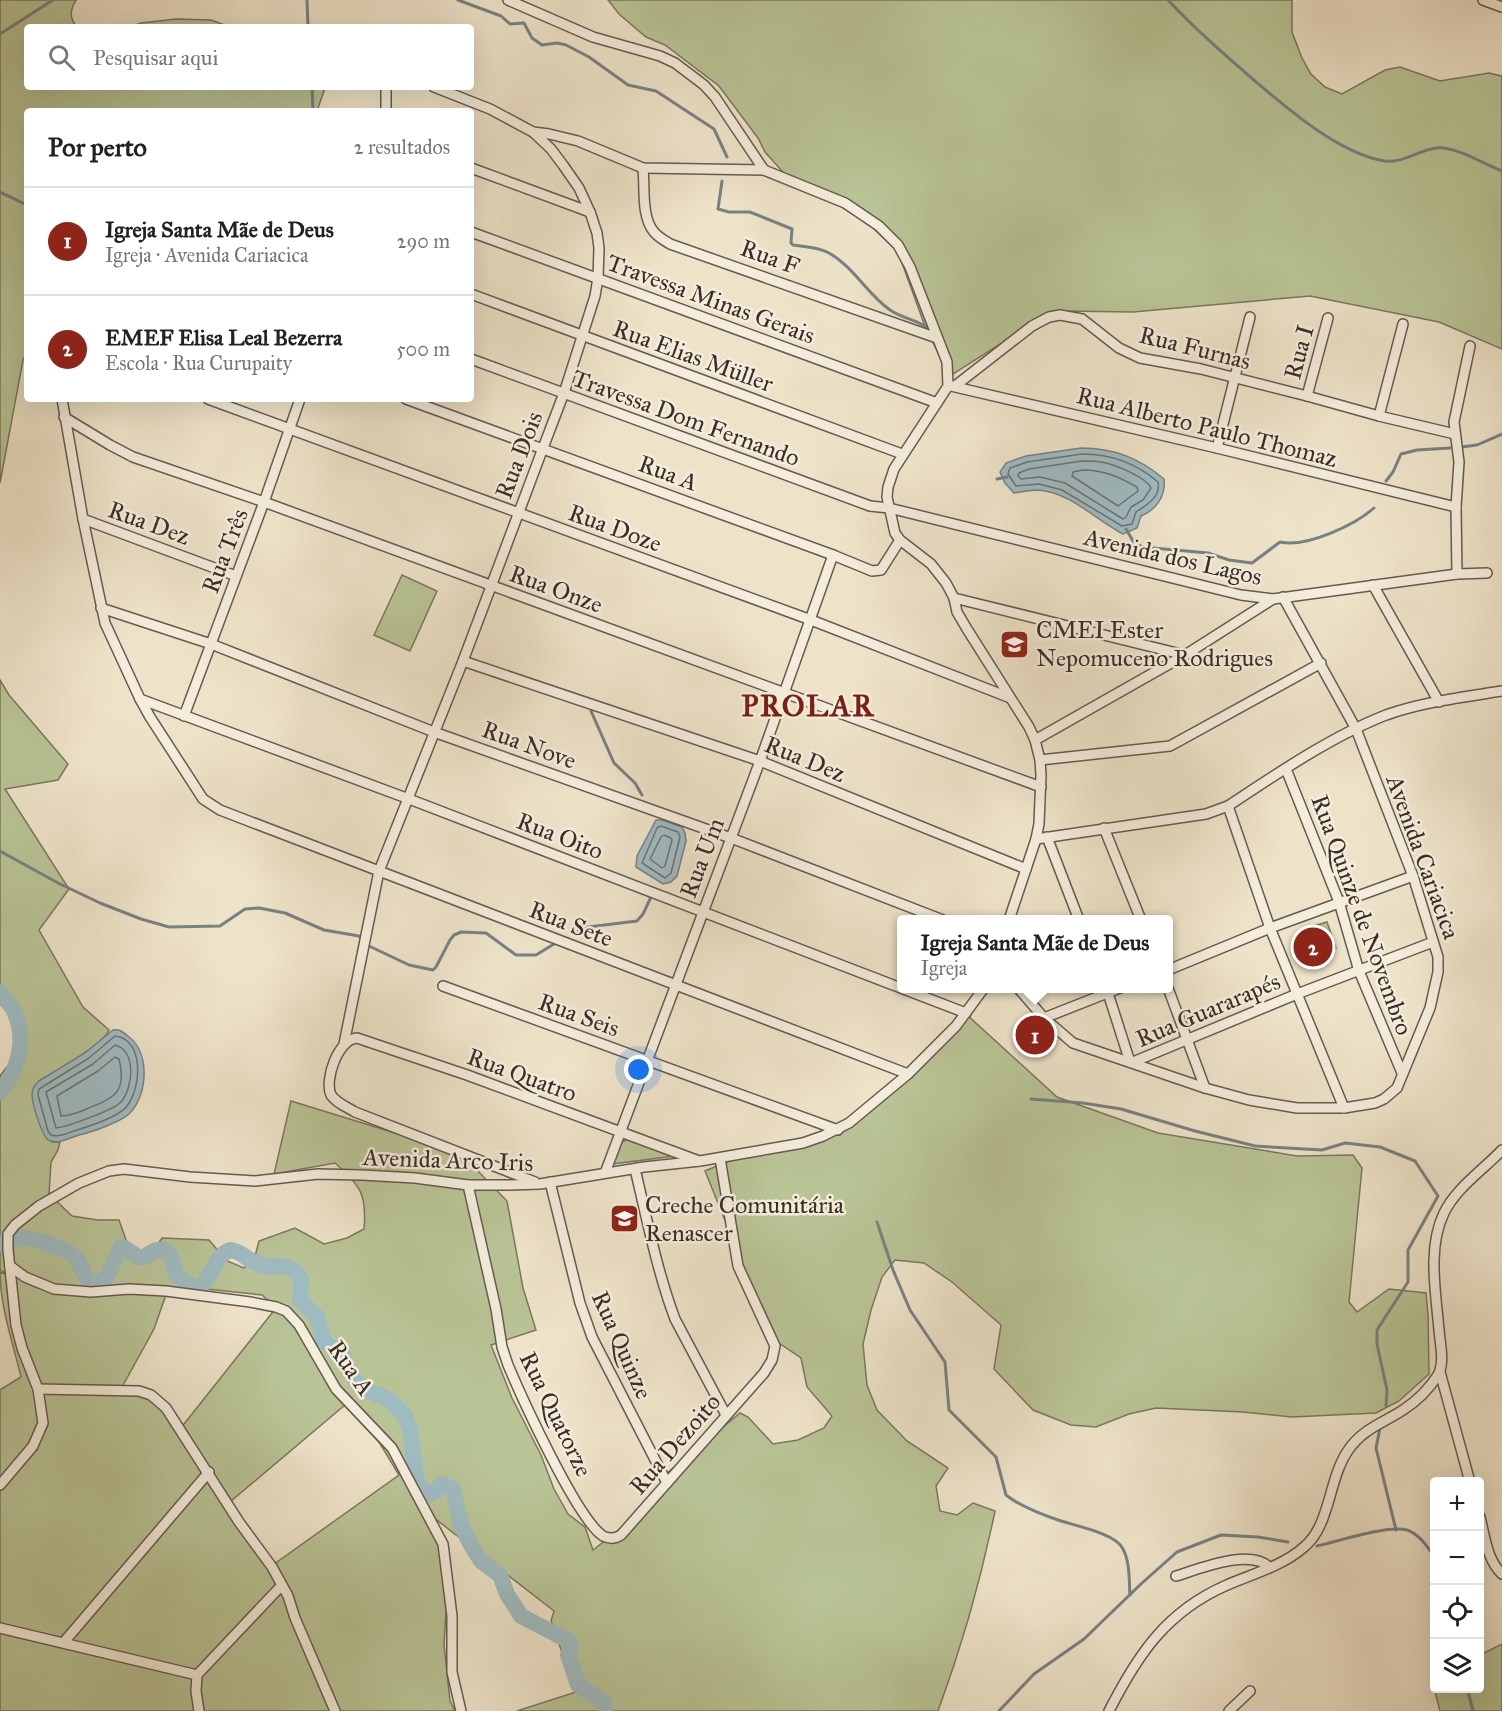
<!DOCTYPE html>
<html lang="pt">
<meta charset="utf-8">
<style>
:root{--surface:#fff;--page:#f6f6f6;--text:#222;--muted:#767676;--line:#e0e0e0;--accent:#8f2418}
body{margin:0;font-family:"IM FELL Great Primer",serif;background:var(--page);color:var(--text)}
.controls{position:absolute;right:18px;bottom:18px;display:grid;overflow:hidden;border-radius:6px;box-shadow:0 6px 24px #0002}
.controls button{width:54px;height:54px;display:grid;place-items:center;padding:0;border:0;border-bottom:2px solid var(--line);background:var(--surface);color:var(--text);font:30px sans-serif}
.you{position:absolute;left:639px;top:1070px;width:21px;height:21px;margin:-15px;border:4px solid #fff;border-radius:50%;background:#1a73e8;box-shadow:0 0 0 9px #1a73e833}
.badge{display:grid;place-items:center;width:39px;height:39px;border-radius:50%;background:var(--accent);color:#fff;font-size:20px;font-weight:700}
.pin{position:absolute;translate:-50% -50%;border:3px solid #fff;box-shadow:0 2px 6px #0006}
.popup{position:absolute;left:897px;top:915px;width:276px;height:78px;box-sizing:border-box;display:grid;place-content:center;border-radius:6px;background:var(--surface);filter:drop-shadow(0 2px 4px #0005);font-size:20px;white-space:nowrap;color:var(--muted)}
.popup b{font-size:22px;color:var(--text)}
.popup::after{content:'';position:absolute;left:50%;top:100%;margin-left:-12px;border:12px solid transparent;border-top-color:var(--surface)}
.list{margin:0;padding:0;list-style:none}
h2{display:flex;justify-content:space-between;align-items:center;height:78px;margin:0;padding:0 24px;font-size:26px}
h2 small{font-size:20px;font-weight:400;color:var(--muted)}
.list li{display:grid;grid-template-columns:39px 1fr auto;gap:18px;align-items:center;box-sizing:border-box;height:108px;padding:0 24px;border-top:2px solid var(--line)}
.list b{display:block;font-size:22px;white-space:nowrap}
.list p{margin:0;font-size:20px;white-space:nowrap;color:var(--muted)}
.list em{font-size:20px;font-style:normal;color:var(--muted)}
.icon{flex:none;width:33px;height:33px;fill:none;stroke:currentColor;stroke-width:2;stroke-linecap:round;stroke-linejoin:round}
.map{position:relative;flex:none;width:1502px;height:1711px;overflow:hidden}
.search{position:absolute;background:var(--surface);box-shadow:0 6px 24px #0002;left:24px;top:24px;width:450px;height:66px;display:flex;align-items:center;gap:15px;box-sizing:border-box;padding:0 21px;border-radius:6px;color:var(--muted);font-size:22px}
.panel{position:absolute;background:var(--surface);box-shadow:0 6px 24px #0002;left:24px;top:108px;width:450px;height:294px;border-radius:6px}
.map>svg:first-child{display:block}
</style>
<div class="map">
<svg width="1502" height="1711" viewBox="0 0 1502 1711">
<rect width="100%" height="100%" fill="#eee3c9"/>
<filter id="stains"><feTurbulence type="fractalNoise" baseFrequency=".00333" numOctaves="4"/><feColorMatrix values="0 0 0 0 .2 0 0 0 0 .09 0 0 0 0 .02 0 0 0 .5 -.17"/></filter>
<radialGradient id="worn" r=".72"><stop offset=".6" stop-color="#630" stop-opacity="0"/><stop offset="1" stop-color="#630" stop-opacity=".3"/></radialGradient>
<!-- green -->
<g fill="#b9c496" stroke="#79785e" stroke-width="1.5" fill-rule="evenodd">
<path d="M0,0h76c-6,10 -7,18 1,27h-50v60h305l-7,1 -8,23h-290v242l-4,7 -23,123z"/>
<path d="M608,0h684v32l10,26 9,16 14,13 17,7 43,-24 15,-3 40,14 49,-8 13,3v273l-63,-27 -129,-26 -177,16 -70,-1 -41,19 -72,46 -24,-47 -28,-77 -46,-44 -62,-28 -25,-28 -7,-14 -39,-52 -54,-41 -19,-8 -27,-23z"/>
<path d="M176,19l35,1 19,7h-100l11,-4z"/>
<path d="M402,575l35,16 -27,60 -36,-16z"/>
<path d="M0,680l9,15 59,69 -10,16 -53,9 64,100 -30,41 44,77 26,23c-6,15 -54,41 -70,51l13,61h8l-2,8 -7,12 -2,32 23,22 26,4h21l12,34 19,2 12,-18 47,2 18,21 17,7 10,-8 5,-19 36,-13 29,16 23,-6 17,-9c3,-34 -3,-43 -29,-66l-61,11 17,-73 156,48 31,22 29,30 16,87 13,42 -45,15 21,53 29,57 13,34 14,25 17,13 8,23 56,-44 19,-19 -1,-14 73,-60 8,4 25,27 25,-4 26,-12 8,-12 -25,-29 -6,-29 -28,-19 -68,-168 19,-8 114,-34 27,-15 101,-100 91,83 101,36 139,23 56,-1 9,13 -13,134 8,10 32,-23 37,4 2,22 1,59 -30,27 -23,12 -84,4 -49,-5 -87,-4 -27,6 -33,13 -25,-2 -38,-15 -39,-41 7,-44 -49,-43 -28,-19 -29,-3 -13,17 -11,33 -8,34 4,41 10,25 30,31 41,27 -12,18 4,25 17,4 16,-12 22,8c-14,68 -33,135 -57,200h-421l59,-19 -25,-71 3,-10 -134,-104 14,26 14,44 -4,68 6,56 5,10h-455v-321l21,-13c-8,-34 -21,-70 -21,-105l9,3 -9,-5v-194l22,-29 -17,-51 -5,-8zM187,1287l75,8 14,13 -92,116 -4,1 -39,-36 -19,-2 32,-58 14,-40zM345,1405l34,37 20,33 -129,92 -46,-60z"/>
<path d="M1327,922l9,26 -12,4 -10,-26z"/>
<path d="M628,1139l47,17 -63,8 8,-21z"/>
<path d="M1502,1644v67h-62l-6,-23h46v-33z"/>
</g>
<!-- water -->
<g fill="#9fbbc2" stroke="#768284" stroke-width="1.5">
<path d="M1081,448c33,0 58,10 83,31 2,17 -8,31 -23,37l-4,12 -14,6c-27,-14 -53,-42 -85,-44 -8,0 -16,2 -24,3l-9,-10 -5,-11 6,-9 20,-7z"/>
<path d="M656,820h6l20,7 3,6 1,8 -9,35 -6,6 -8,2 -27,-17 1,-11z"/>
<path d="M113,1030c7,-1 10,2 16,7 21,16 19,57 1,76 -9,9 -38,19 -51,22 -11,3 -20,10 -31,5 -7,-7 -16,-36 -16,-46 0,-6 3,-9 7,-13l46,-28z"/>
</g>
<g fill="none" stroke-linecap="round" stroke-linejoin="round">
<!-- shore -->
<g stroke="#6c7474" stroke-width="1.5">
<path d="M1082,454c28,0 54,9 76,28 3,15 -11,23 -22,30l-4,12 -10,2 -60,-36 -23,-6 -23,2 -8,-12 2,-6 17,-6z"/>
<path d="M1082,461c6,0 13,0 19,1 13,2 45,15 50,26l-8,12 -12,7 -5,10 -3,2 -58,-36 -25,-6 -19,2 -3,-3 1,-3 10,-4z"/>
<path d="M1083,470c21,0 36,7 54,17l1,4 -20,15 -46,-30 1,-4z"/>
<path d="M661,826l17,6 2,5 -9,36 -6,5 -23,-15 15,-35z"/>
<path d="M664,835l7,3 1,2 -7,26 -3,2 -12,-9 11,-22z"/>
<path d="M115,1036c30,3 26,53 12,70 -7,10 -37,20 -50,24 -8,2 -17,8 -26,5l-3,-4 -10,-36 1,-6 50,-31z"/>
<path d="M115,1045c22,6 18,43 6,57 -7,8 -55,25 -65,26l-10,-36 47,-28z"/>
<path d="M115,1057l4,2c8,33 -4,38 -30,49 -9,4 -19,8 -28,8l-4,-20 41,-25z"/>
</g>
<!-- stream -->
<g stroke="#768284" stroke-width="3">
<path d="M307,0l1,27"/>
<path d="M458,0l43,16 9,8 14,-1 8,15 10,7 15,-2 9,2 23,12 39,28 28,6 58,38 13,28"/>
<path d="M1168,0c27,29 57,55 87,81 34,29 85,73 130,80 19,3 39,-15 58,-13 19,2 41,16 59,23"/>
<path d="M0,34l53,-34"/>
<path d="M312,87l1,24"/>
<path d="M722,181l-4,28 11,3h21l42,17 -1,14 2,2c11,2 25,2 36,8 25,14 38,41 61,57 13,9 30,10 42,21"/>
<path d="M0,192l27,13"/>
<path d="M1461,447l16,-2 25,-11"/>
<path d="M997,479l10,-2"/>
<path d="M1386,481l7,-9 8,-18 16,-4 33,-2"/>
<path d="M1126,529l7,12 9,6 66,6 21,7 23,3 28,-21c26,6 75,-17 94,-34"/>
<path d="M591,711l23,52 21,20 7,12"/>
<path d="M0,851l58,32 42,20 41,16 28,8 51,-1 25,-17 14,-1 26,5 39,17 35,6 4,4"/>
<path d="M578,931l10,-4 49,-6 6,-7 9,-19"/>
<path d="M367,945l42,20 24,5 3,-3 14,-27 4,-5 7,-3 25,1 30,22h20l18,-11"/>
<path d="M1031,1099l52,4 38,6 74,22 60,15 67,4 23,-7 35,4 35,14 23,35 -30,54v32l-31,48v14l10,46 -1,16"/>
<path d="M877,1222l16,48 17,40 35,52 4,48 47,47 10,38c15,12 37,20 55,26 15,5 56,13 62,28 7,13 6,31 7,46"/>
<path d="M1380,1428l-4,20 20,82"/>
<path d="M1317,1546c23,-5 69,-21 90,-16 12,4 20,16 27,26"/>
<path d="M1467,1688l6,23"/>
<path d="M999,1711l35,-37 50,-35 58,-56 35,-31 44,-17 37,2 30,5"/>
</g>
<!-- river -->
<g stroke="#9fbbc2" stroke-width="16">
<path d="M0,992c3,8 11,11 14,19 13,28 5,59 -14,81"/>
<path d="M0,1244l10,-1 9,-6c15,2 47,10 58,22 6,8 4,18 16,23 6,2 9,0 13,-4l15,-31c7,1 12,9 21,11l14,-8h9l6,6 5,19 18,14c18,-4 18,-33 36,-39 12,1 19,12 31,15 18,5 26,-6 40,14l-1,21 17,17 7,25 18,11 6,16 9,14 8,6 25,11 15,16 5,13 7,54 10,11 6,-1 9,-9 11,5 9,39 10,19 9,14 19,14 7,19 14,22 48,25 2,2 -3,12 10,30 26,17 1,9"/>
</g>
<defs>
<g id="minor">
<path d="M508,0l85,37 67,19 15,7 29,22 11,12 49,73 81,33 34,23 19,19 12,22 37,95 1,24 -54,83 -6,18 -1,10 8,36 5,7 31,24 15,19 8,15 3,14 10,17 62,98 6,13 5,20 1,15 -2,49 -3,15 -27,81"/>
<path d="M1483,0l19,7"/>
<path d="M434,87l56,22 43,23 16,2 29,7 65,27 121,2"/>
<path d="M386,111v-24"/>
<path d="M471,168l119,44"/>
<path d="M643,168c2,19 -2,49 11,64 4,5 10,8 16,12l267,94"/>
<path d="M471,232l466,171"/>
<path d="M471,294l431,160"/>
<path d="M471,359l399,147 19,2 352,87 32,4 184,-25 30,-1"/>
<path d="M951,386l266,62 239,59"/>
<path d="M955,386l77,-60 17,-9 11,-2 22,4 37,29 21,10 61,11 106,27 72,20 76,18"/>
<path d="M1307,396l21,-78"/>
<path d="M62,399l21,120 22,104 35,76 10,18 53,82 17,11 688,264"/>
<path d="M208,399l603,221 197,77"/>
<path d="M406,399l427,156 39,16 9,-1 19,-30"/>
<path d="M1379,416l24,-92"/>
<path d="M64,417l46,28 23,12 131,45 777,285"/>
<path d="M1217,448l33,-131"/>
<path d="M83,519l153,57"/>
<path d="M1457,574l-1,-67 3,-45 -5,-40 16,-76"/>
<path d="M1373,585l66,117"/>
<path d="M954,598l231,57"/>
<path d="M101,608l110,36 223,88 297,106 212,82"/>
<path d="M463,661l297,100 266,108"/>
<path d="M140,699l269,100 557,214"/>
<path d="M184,716l80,-214 36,-103"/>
<path d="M1035,740l150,-85 88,-56"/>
<path d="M1040,760l130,-14 151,-83"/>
<path d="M1286,769l53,133 20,69 43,102"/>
<path d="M1228,806l42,122 74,180"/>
<path d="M1104,828l37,92"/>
<path d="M1047,837l32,83"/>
<path d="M1036,839l170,-25 22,-8c47,-31 104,-70 158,-91 36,-13 78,-18 116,-24"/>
<path d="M1168,970l102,-42 143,-52"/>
<path d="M443,986l395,144"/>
<path d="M1018,988l26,30 29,25 132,45 44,12 48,8h47l31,-5 9,-4 13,-11 33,-80 8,-36v-15l-25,-81 -57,-147 -73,-132"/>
<path d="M1168,988l37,100"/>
<path d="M1107,990l23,72"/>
<path d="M1044,1018l76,-30"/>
<path d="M344,1044l35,-173 84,-210 80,-213 21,-55 31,-97 3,-18 1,-30 -2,-15 -7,-21 -11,-24 -16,-23 -12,-16 -18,-17"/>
<path d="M1133,1062l164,-68 136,-52"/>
<path d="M635,1169c12,50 22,102 40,150l51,96"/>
<path d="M605,1173l155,-412 73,-206"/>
<path d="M535,1182l-180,-70c-8,-5 -19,-9 -24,-17 -7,-15 7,-56 26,-57l110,37 232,86"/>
<path d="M550,1182l30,121 12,34 75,146"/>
<path d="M468,1185l28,124 6,38 6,18c14,33 69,154 95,171 6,3 12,3 18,-1l143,-162 8,-13 3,-14 -37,-80 -18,-108"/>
<path d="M10,1266l15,11 29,12 37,3 38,-3 37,2 84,11 26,5 10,4 13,14 37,64 56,59 51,96 9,72v56l9,39"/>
<path d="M1440,1372l30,110"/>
<path d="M38,1389l101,2 12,4 15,13 73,114 33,45 16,29 7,22 40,93"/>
<path d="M0,1485l33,-39 10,-23 -5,-34 -16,-41 -6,-23 -8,-75v-16l7,-9 24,-19 40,-23 30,-12 15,-2 66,8 65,4 63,-7 44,1 53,3 53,7h42l30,-1 104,-17 56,-6 103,-18 20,-7 26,-13 59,-49 48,-48 28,-38"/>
<path d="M1480,1517c5,20 7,43 22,57"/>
<path d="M1176,1576c23,-7 74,-28 93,-9"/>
<path d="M0,1628l197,47 -1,16 3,20"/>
<path d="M64,1642l145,-170"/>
<path d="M197,1675l85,-90"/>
<path d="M1109,1711c29,-57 58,-100 118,-126 25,-11 56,-19 77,-38 27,-22 24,-69 45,-98 14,-20 34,-26 54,-39 14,-9 26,-21 35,-35 7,-13 2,-31 1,-45 -3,-37 -12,-82 5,-117 12,-25 39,-43 58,-63"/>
<path d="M1229,1711l21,-20"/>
</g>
</defs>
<!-- minor casing -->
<use href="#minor" stroke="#665a50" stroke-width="12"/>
<!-- minor -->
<use href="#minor" stroke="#f4eddc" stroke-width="9"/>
</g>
<!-- icons -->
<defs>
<symbol id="school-square" viewBox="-11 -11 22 22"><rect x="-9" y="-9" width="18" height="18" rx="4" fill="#8f2418" stroke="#f4eddc"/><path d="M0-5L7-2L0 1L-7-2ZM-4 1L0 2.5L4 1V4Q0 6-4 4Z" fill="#fff"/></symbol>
</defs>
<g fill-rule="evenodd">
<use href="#school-square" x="998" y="628" width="33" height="33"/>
<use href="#school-square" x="608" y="1202" width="33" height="33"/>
</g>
<g text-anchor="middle" stroke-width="5" stroke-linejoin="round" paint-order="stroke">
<!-- street labels -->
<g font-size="24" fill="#392d27" stroke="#f4eddc">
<text transform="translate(770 257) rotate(20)" y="8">Rua F</text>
<text transform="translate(711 299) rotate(20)" y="8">Travessa Minas Gerais</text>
<text transform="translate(1195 348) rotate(14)" y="8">Rua Furnas</text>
<text transform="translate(1299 352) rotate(-75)" y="8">Rua I</text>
<text transform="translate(693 356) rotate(20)" y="8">Rua Elias Müller</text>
<text transform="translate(686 418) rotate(20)" y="8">Travessa Dom Fernando</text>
<text transform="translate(1207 427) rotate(14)" y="8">Rua Alberto Paulo Thomaz</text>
<text transform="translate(519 455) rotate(-69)" y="8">Rua Dois</text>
<text transform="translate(668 473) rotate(20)" y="8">Rua A</text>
<text transform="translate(149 523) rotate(20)" y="8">Rua Dez</text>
<text transform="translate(615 528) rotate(20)" y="8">Rua Doze</text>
<text transform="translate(225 551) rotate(-69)" y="8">Rua Três</text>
<text transform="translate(1173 557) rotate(13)" y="8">Avenida dos Lagos</text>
<text transform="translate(556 589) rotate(20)" y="8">Rua Onze</text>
<text transform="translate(529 745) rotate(20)" y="8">Rua Nove</text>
<text transform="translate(805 759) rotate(22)" y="8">Rua Dez</text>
<text transform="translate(560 836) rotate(21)" y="8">Rua Oito</text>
<text transform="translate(1423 857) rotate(70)" y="8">Avenida Cariacica</text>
<text transform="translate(702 858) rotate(-69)" y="8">Rua Um</text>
<text transform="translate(1362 915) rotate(70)" y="8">Rua Quinze de Novembro</text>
<text transform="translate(571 924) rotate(21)" y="8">Rua Sete</text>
<text transform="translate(1208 1010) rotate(-23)" y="8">Rua Guararapés</text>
<text transform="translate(579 1015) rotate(20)" y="8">Rua Seis</text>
<text transform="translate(522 1075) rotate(20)" y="8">Rua Quatro</text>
<text transform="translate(448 1160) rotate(2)" y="8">Avenida Arco Iris</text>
<text transform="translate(622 1345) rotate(66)" y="8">Rua Quinze</text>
<text transform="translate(351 1368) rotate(55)" y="8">Rua A</text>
<text transform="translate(556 1414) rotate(64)" y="8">Rua Quatorze</text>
<text transform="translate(675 1444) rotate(-49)" y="8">Rua Dezoito</text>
</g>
<!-- poi labels -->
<g font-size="24" fill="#392d27" stroke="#f4eddc" text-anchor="start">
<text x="1036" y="638">CMEI Ester<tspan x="1036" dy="28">Nepomuceno Rodrigues</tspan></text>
<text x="645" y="1213">Creche Comunitária<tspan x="645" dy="28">Renascer</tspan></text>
</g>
<!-- district labels -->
<g font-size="30" font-weight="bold" letter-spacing="1.5" fill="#7a1f14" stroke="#f4eddc">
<text x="808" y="716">PROLAR</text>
</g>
</g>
<rect width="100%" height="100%" filter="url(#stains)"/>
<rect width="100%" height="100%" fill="url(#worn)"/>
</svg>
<div class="controls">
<button>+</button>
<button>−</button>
<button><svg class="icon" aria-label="locate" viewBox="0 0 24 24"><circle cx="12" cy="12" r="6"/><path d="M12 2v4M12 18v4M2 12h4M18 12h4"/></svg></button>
<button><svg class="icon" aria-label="layers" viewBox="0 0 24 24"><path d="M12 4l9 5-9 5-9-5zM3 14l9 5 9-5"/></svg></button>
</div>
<div class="you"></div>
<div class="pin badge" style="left:1035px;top:1035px">1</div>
<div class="popup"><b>Igreja Santa Mãe de Deus</b>Igreja</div>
<div class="pin badge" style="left:1313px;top:947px">2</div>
<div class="search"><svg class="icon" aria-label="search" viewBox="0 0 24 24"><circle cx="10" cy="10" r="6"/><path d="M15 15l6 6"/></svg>Pesquisar aqui</div>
<section class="panel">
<h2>Por perto<small>2 resultados</small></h2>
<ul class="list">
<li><span class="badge">1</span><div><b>Igreja Santa Mãe de Deus</b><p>Igreja · Avenida Cariacica</p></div><em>290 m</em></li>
<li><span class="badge">2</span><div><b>EMEF Elisa Leal Bezerra</b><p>Escola · Rua Curupaity</p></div><em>500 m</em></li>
</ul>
</section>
</div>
